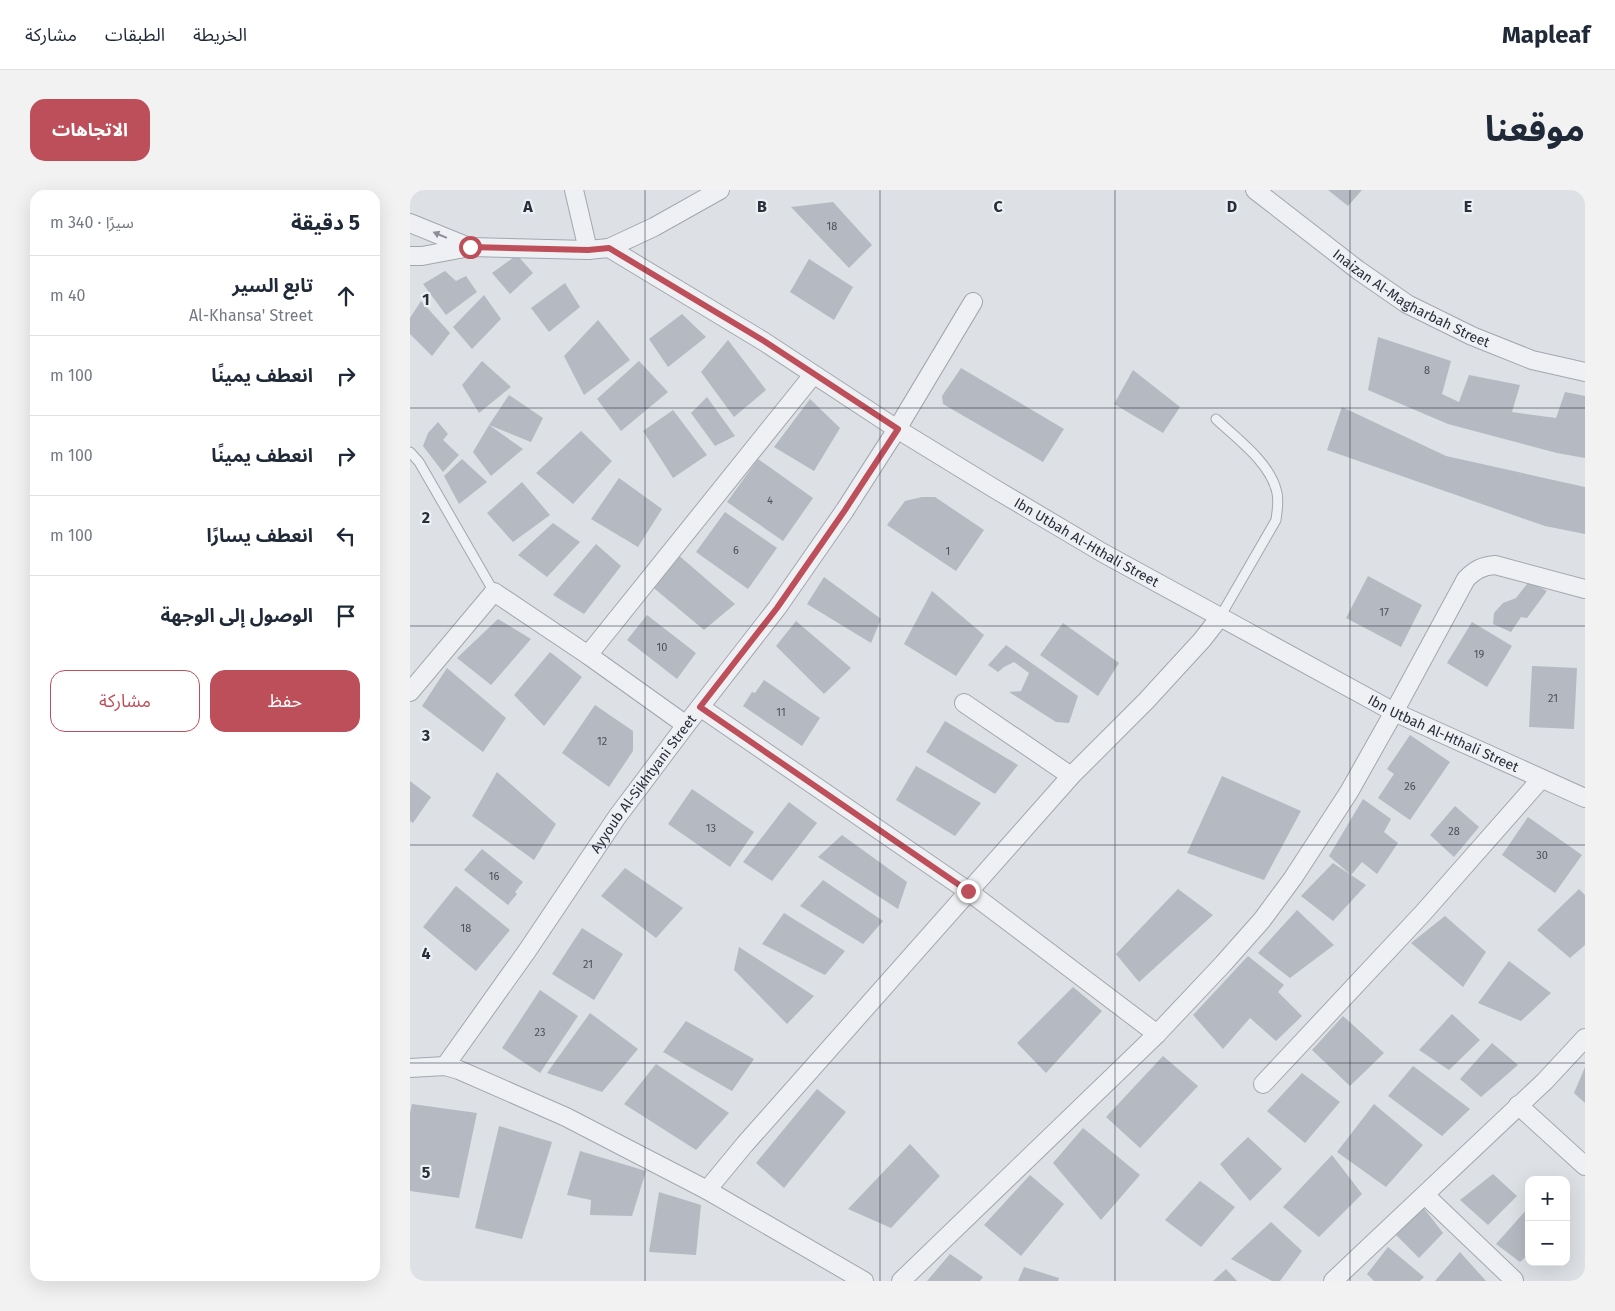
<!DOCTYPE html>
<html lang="ar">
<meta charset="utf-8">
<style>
:root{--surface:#fff;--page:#f2f2f3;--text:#1f2937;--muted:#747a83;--line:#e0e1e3;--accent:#bd4f5a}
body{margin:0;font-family:"Fira Sans","Noto Sans Arabic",sans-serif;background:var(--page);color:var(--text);direction:rtl}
.controls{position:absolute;right:15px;bottom:15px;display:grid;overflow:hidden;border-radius:10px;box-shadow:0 5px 20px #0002}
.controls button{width:45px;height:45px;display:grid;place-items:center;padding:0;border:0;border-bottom:1px solid var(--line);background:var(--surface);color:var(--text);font:25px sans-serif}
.stop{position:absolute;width:15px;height:15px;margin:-11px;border:4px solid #bd4f5a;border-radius:50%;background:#fff}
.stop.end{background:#bd4f5a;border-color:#fff;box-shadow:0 1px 5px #0008}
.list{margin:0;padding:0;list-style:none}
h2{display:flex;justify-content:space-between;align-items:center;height:65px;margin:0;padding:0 20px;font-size:21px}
h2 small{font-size:16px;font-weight:400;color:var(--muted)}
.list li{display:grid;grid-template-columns:32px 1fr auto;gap:15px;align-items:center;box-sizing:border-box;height:80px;padding:0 20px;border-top:1px solid var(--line)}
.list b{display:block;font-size:19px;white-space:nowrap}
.list p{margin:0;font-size:16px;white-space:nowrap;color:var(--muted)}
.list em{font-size:16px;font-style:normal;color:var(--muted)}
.actions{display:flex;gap:10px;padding:15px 20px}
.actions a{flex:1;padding:11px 0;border:1px solid var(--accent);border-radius:15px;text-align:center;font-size:18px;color:var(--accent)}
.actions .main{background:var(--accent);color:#fff}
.icon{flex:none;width:28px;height:28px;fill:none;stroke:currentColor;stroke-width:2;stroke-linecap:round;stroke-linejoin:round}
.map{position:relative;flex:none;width:1175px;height:1091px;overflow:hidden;direction:ltr;border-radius:15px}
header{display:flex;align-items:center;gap:30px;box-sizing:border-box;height:70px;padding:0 25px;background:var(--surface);border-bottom:1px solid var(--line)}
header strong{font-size:24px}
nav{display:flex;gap:28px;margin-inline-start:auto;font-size:18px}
.intro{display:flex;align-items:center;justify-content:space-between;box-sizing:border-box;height:120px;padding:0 30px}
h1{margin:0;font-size:35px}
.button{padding:12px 22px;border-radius:15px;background:var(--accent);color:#fff;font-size:18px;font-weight:700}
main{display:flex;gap:30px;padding:0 30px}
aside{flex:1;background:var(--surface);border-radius:15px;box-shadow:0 5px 20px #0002}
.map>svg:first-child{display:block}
</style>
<header>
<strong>Mapleaf</strong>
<nav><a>الخريطة</a><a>الطبقات</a><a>مشاركة</a></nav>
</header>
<div class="intro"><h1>موقعنا</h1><a class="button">الاتجاهات</a></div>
<main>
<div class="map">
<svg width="1175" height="1091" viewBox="0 0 1175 1091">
<rect width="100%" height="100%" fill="#dde0e5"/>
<!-- building -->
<g fill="#b5b9c1">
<path d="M918,0h34l-14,16z"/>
<path d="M423,12l39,43 -23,23 -58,-61z"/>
<path d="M107,65l16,18 -23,21 -18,-21z"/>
<path d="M399,69l44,28 -19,33 -44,-28z"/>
<path d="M35,81l11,10 10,-5 11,16 -31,23 -23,-31z"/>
<path d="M155,93l15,24 -31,25 -18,-24z"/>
<path d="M74,105l17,24 -29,30 -19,-22z"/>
<path d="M11,111l29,32 -18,23 -22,-22v-16z"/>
<path d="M272,124l24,23 -38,30 -19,-28z"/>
<path d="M188,130l32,40 -46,35 -20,-39z"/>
<path d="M968,147l73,24 -9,33 17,8 10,-27 51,10 -8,27 44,6 9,-26 20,4v62l-28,-5 -109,-29 -80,-34z"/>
<path d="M318,150l38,50 -32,27 -33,-45z"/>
<path d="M72,171l29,26 -32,26 -17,-28z"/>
<path d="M229,171l29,31 -47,39 -24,-32z"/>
<path d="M551,178l103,61 -21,33 -100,-58 -1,-8z"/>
<path d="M723,180l47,37 -17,26 -49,-29z"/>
<path d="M99,205l34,23 -12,24 -42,-17z"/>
<path d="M297,207l28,39 -20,10 -24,-33z"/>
<path d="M400,209l30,29 -26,43 -40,-24z"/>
<path d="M932,217l104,49 139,31v47l-40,-8 -218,-76z"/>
<path d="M263,220l34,45 -34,23 -30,-47z"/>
<path d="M28,232l10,12 -5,6 16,15 -16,17 -20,-26 5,-13z"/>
<path d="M79,235l34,24 -32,27 -18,-24z"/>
<path d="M171,241l31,30 -39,43 -37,-31z"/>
<path d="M52,269l25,23 -28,22 -15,-28z"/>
<path d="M348,269l55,39 -30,43 -56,-39z"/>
<path d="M209,288l43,31 -24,38 -47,-28z"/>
<path d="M112,292l28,33 -37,27 -26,-29z"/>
<path d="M512,307h13l49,33 -28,41 -69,-46 18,-24z"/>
<path d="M315,322l52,36 -29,41 -52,-37z"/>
<path d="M143,333l27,19 -33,35 -29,-22z"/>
<path d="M186,354l25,22 -37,48 -31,-19z"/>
<path d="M266,363l59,51 -31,26 -55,-46z"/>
<path d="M958,386l54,29 -21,42 -55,-29z"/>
<path d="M414,387l57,42 -10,24 -64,-39z"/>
<path d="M1117,394h8l12,7 -20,27 -6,-1 -10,15 -18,-8 1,-11 9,-10 13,-5z"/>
<path d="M522,401l52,44 -28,41 -52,-32z"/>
<path d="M237,425l49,38 -19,26 -50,-39z"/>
<path d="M88,429l33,20 -40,46 -34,-27z"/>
<path d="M386,431l55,47 -27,26 -48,-48z"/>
<path d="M1062,432l40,24 -25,41 -40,-24z"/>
<path d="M653,433l56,40 -21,33 -58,-41z"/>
<path d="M596,455l72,51 -9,27 -13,-1 -47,-30 12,-1 8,-18 -15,-11 -10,5 -6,5 -10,-7z"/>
<path d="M140,462l32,25 -38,49 -30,-31z"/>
<path d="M1122,476l45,2 -3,61 -45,-2z"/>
<path d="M37,478l59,50 -23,34 -61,-46z"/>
<path d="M354,490l56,38 -18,28 -59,-40 9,-14 3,1z"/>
<path d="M185,515l38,26v20l-24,36 -47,-34z"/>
<path d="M535,531l73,44 -23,29 -69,-42z"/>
<path d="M1000,545l40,27 -40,58 -32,-22 16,-24 -7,-5z"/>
<path d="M506,576l65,37 -26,33 -59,-36z"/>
<path d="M87,582l59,52 -22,36 -62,-44z"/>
<path d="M812,586l79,35 -37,69 -77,-27z"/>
<path d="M0,591l21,16 -18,26 -3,-2z"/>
<path d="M282,599l62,43 -24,35 -62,-43z"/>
<path d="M953,609l28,20 -7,13 14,11 -21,31 -15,-12 -11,13 15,10 -33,36 -32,-25 32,-33 18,12 -22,-19z"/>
<path d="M379,612l28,21 -45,58 -29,-19z"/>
<path d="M1045,616l24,21 -25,30 -24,-22z"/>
<path d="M1118,627l54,38 -27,38 -53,-38z"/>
<path d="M432,645l65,47 -9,27 -80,-52z"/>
<path d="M72,659l41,33 -8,10 2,2 -9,11 -44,-35z"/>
<path d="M215,678l58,40 -27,30 -55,-42z"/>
<path d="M413,690l60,41 -20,23 -63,-38z"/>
<path d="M46,696l54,44 -34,41 -53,-44z"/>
<path d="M768,699l35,26 -74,67 -23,-28z"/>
<path d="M1169,699l6,6v50l-15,13 -33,-28z"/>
<path d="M887,720l37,35 -44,33 -32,-25z"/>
<path d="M374,723l61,38 -20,24 -63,-31z"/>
<path d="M1035,726l41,36 -23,35 -52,-44z"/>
<path d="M172,738l41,26 -29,46 -42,-26z"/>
<path d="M329,757l75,49 -27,28 -53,-54z"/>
<path d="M838,766l36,29 -6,7 24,24 -26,25 -26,-23 -27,31 -30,-34z"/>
<path d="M1099,771l42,32 -30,28 -43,-18z"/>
<path d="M663,797l29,24 -56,62 -29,-30z"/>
<path d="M130,800l38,26 -38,57 -38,-25z"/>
<path d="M180,823l48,36 -36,43 -55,-19z"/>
<path d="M1042,824l28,26 -31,30 -30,-20z"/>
<path d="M933,826l41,37 -34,33 -38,-36z"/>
<path d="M276,831l68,38 -22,32 -69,-39z"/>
<path d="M1082,853l26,22 -37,32 -21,-18z"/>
<path d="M753,866l35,30 -58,62 -34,-31z"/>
<path d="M246,874l73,49 -33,37 -72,-46z"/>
<path d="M1003,876l57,43 -28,27 -54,-40z"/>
<path d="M1175,877v36l-11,-10z"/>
<path d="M892,883l38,29 -35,41 -38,-32z"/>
<path d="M407,899l29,23 -62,76 -28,-25z"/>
<path d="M2,914l65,9 -18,85 -49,-7v-78z"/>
<path d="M964,914l49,41 -37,42 -49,-35z"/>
<path d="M89,936l53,16 -30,97 -47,-11z"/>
<path d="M673,938l57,47 -39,45 -48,-57z"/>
<path d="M838,947l34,32 -32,32 -30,-37z"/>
<path d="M500,954l30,32 -49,52 -43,-19z"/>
<path d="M170,961l66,20 -14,45 -42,-1 1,-15 -24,-5z"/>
<path d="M922,965l30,39 -43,43 -36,-30z"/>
<path d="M1083,984l24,22 -29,29 -28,-25z"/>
<path d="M620,985l34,29 -43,52 -37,-31z"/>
<path d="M790,991l35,26 -34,40 -36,-27z"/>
<path d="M249,1002l42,13 -5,50 -47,-3z"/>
<path d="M1013,1017l20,26 -24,25 -23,-23z"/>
<path d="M1119,1017v47l-9,8 -24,-18z"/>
<path d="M861,1032l31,29 -22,30h-8l-41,-22z"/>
<path d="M978,1057l36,30 -4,4h-46l-7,-7z"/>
<path d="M1050,1062l26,29h-51z"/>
<path d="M540,1064l33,23 -3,4h-53z"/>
<path d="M614,1077l35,11 -1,3h-40z"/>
<path d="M816,1079l11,12h-24z"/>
</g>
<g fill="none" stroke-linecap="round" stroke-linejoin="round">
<defs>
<g id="service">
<path d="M806,229c21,20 55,44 61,74 2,9 0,18 -1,27l-56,97"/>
<path d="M0,262l9,10 75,130"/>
</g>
<g id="minor">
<path d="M164,0l14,60"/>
<path id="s1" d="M845,0l103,80 49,34 65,32 60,24 53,12"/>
<path d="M0,33l59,24"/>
<path id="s2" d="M199,58l154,93 134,88 98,60 108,64 291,159 191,86"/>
<path d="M0,66h12l48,-9 118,3 21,-2 45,-21 66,-37"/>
<path d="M178,465l225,-280"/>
<path d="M0,502l84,-100 94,63 98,70"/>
<path d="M554,513l107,73"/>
<path d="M290,517l268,184 189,143"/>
<path id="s3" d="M35,876l82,-115 90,-134 69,-92 91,-117 68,-98 52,-81 76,-127"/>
<path d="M0,878l35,-2 14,4 107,47 141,73 157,91"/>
<path d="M853,894l160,-171 118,-134"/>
<path d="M1108,915l67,61"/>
<path d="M297,1000l38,-46 326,-368 75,-75 56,-61 18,-23"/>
<path d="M1015,1005l89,85"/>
<path d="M491,1091l256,-247 66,-70 39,-44 31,-42 56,-86 45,-80 72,-133c9,-9 16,-13 29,-14l90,24"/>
<path d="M923,1091l212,-200 40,-43"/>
</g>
</defs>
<!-- service casing -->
<use href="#service" stroke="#a3a7ae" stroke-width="11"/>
<!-- minor casing -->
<use href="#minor" stroke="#a3a7ae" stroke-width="20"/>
<!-- service -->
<use href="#service" stroke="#eff0f4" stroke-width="9"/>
<!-- minor -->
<use href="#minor" stroke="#eff0f4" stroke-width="18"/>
</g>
<!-- one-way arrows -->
<defs><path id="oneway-solid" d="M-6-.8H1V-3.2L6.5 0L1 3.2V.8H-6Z" transform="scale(1.25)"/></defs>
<use fill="#8c8f97" href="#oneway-solid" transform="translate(30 45) rotate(-157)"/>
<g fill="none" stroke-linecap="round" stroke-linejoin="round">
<!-- route -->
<path stroke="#bd4f5a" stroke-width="6" d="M60,57l118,3 21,-2 155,93 134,88 -53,81 -68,98 -77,99 268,184"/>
</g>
<!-- grid -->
<path fill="none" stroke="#282e3a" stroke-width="1" stroke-opacity="0.55" d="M235,0v1091M470,0v1091M705,0v1091M940,0v1091M0,218h1175M0,436h1175M0,655h1175M0,873h1175"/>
<g text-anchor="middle" stroke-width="4.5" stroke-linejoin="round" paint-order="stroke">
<!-- number labels -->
<g font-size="11" fill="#4b515c">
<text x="422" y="40">18</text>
<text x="1017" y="184">8</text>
<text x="360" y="314">4</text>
<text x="326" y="364">6</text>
<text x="538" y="365">1</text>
<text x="974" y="426">17</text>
<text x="252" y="461">10</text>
<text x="1069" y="468">19</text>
<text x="1143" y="512">21</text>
<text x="371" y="526">11</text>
<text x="192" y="555">12</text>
<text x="1000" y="600">26</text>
<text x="301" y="642">13</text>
<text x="1044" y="645">28</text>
<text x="1132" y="669">30</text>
<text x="84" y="690">16</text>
<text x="56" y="742">18</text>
<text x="178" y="778">21</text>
<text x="130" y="846">23</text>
</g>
<!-- street labels -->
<g font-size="14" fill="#282e3a" stroke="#eceff3">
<text dy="5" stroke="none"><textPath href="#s1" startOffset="191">Inaizan Al-Magharbah Street</textPath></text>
<text dy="5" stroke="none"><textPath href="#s2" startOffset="561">Ibn Utbah Al-Hthali Street</textPath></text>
<text dy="5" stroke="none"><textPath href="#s2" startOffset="966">Ibn Utbah Al-Hthali Street</textPath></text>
<text dy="5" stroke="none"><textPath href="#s3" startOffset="345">Ayyoub Al-Sikhtyani Street</textPath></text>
</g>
</g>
<g font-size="16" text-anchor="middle" font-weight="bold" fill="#282e3a" stroke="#eceff3" stroke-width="4.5" stroke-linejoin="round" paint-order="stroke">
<text x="118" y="22">A</text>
<text x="352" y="22">B</text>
<text x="588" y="22">C</text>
<text x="822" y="22">D</text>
<text x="1058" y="22">E</text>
<text x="16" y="115">1</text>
<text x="16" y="333">2</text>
<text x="16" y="551">3</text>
<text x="16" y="769">4</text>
<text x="16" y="988">5</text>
</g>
</svg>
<div class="controls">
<button>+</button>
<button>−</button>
</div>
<div class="stop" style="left:60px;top:57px"></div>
<div class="stop end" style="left:558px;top:701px"></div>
</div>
<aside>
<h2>5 دقيقة<small>سيرًا · 340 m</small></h2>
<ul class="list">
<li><svg class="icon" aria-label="ahead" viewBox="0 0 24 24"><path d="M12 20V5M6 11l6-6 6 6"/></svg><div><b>تابع السير</b><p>Al-Khansa' Street</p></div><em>40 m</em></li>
<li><svg class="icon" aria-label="right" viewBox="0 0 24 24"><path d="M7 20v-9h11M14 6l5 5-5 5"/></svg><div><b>انعطف يمينًا</b></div><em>100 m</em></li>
<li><svg class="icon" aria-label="right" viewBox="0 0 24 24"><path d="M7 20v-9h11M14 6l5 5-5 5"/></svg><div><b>انعطف يمينًا</b></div><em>100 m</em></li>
<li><svg class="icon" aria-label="left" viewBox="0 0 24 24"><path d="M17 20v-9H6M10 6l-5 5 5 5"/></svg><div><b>انعطف يسارًا</b></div><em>100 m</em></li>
<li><svg class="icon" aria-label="arrive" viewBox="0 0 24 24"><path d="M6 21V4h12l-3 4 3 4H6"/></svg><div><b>الوصول إلى الوجهة</b></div></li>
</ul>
<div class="actions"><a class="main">حفظ</a><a>مشاركة</a></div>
</aside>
</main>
